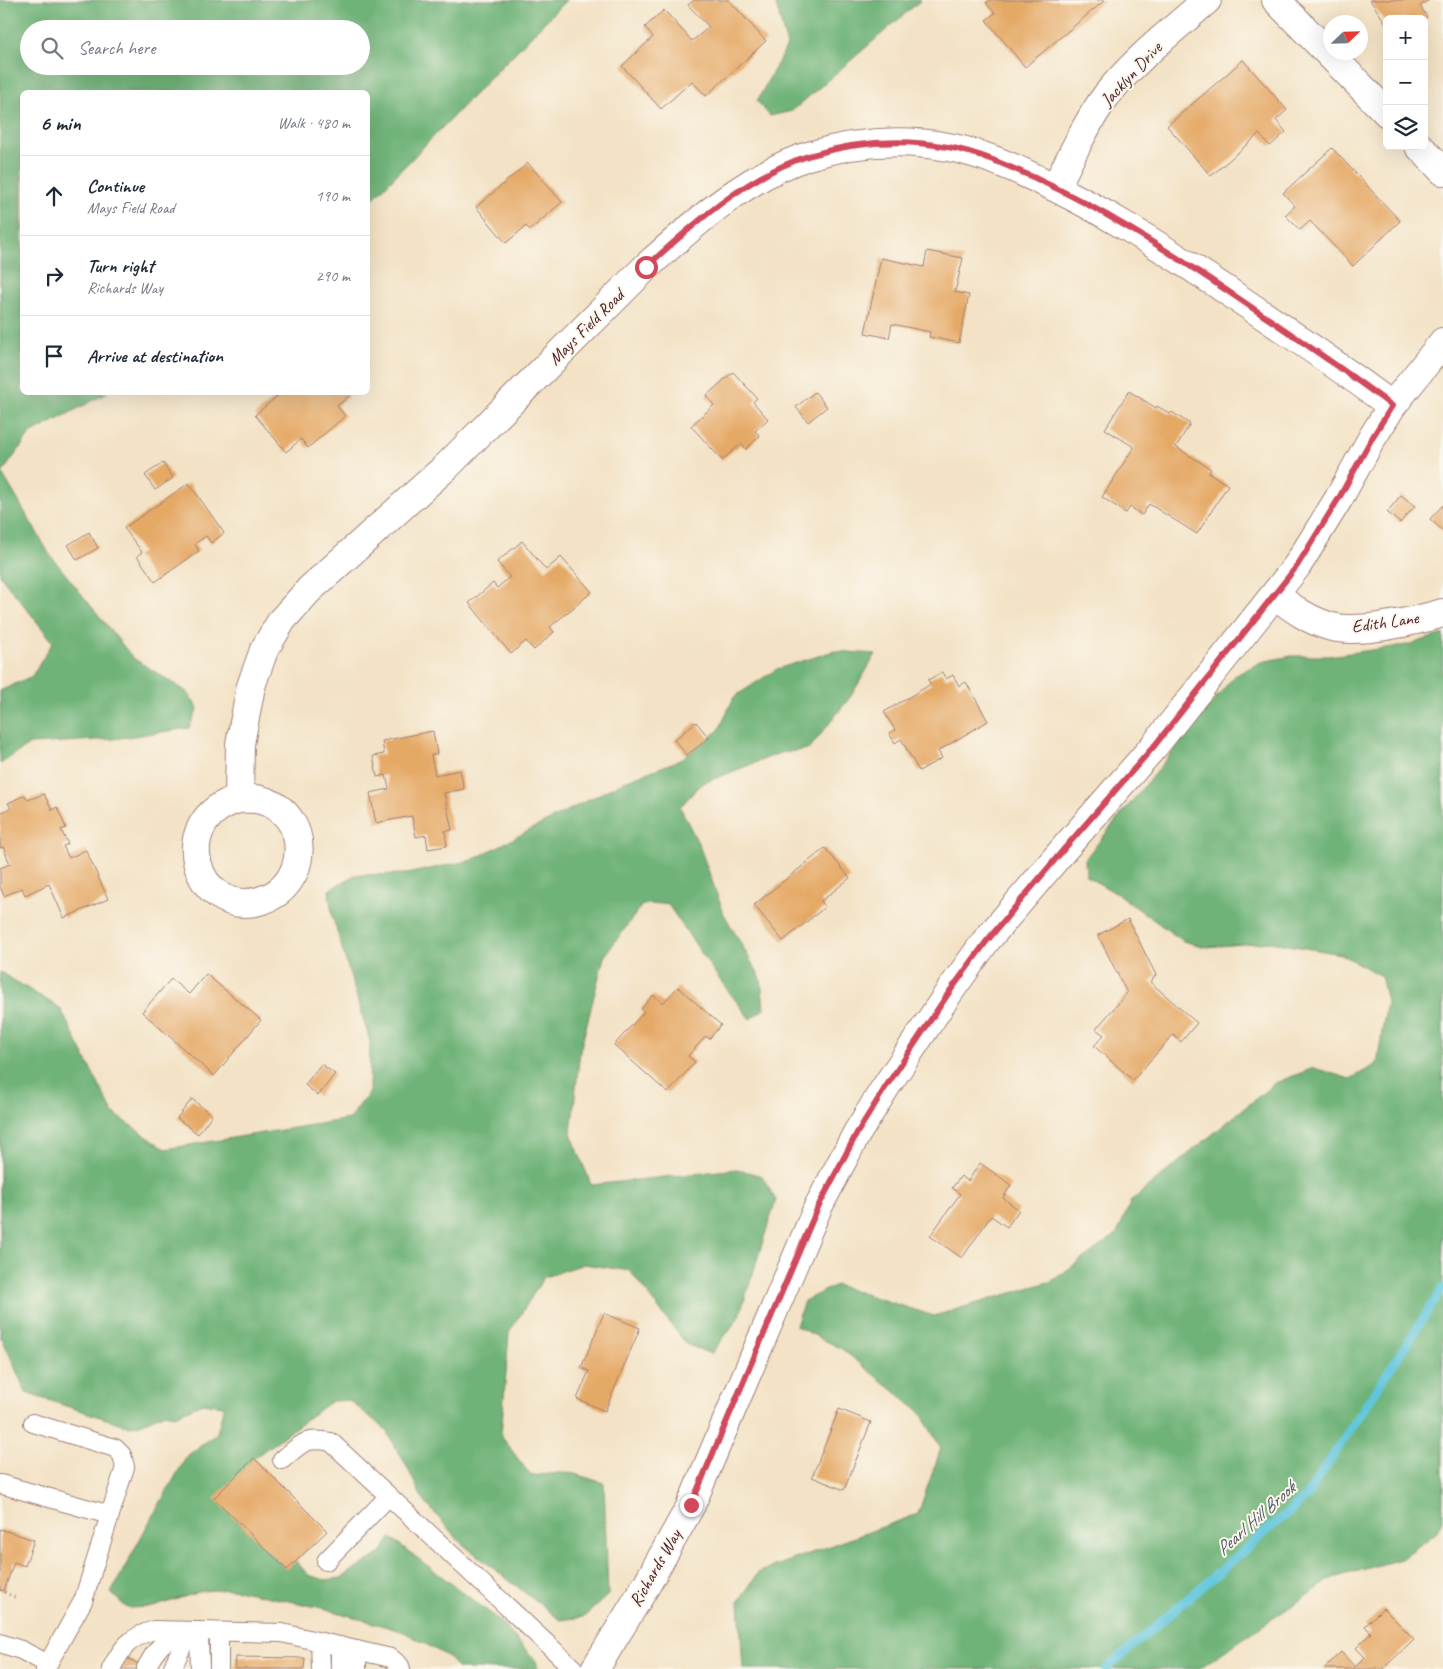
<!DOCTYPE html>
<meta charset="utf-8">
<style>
:root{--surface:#fff;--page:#f6f6f7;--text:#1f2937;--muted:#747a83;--line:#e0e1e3}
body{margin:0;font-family:Caveat,sans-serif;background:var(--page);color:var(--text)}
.controls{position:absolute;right:15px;top:15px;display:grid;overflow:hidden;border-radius:8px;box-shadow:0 5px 20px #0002}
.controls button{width:45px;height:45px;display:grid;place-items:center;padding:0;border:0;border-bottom:1px solid var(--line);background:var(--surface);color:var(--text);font:25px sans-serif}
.compass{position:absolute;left:1323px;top:15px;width:45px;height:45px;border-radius:50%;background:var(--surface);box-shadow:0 5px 20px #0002;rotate:67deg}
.stop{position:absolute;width:15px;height:15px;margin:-11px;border:4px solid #d1495b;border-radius:50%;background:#fff}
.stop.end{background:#d1495b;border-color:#fff;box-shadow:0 1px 5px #0008}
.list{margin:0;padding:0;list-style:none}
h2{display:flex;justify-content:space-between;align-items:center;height:65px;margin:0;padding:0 20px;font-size:21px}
h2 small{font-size:16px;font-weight:400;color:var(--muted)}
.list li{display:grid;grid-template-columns:32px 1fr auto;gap:15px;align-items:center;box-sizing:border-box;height:80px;padding:0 20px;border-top:1px solid var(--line)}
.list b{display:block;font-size:19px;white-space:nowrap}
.list p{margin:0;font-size:16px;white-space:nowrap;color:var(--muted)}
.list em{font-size:16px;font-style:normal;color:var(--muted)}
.icon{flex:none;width:28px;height:28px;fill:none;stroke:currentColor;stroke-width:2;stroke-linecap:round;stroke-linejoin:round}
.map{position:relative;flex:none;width:1443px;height:1669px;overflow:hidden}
.search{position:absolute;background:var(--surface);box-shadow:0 5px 20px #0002;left:20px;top:20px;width:350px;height:55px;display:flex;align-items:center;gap:12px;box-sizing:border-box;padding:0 18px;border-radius:28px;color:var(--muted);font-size:19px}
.panel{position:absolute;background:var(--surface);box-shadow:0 5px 20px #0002;left:20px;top:90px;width:350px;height:305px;border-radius:8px}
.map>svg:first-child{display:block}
</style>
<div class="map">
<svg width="1443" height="1669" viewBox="0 0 1443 1669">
<rect width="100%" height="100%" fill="#fbf7ec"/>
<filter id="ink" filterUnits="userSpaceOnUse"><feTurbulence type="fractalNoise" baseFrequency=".02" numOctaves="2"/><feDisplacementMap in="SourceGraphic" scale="10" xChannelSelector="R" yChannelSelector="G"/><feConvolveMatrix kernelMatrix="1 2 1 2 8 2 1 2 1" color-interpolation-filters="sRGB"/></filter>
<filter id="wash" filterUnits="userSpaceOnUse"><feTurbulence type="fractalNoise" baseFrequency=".0096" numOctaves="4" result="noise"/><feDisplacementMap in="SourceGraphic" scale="20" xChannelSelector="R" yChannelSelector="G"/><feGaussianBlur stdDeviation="1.12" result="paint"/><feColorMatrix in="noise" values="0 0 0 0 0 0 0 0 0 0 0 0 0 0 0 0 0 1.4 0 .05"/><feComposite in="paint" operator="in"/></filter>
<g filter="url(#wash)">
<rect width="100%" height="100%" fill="#f3e2c5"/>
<!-- forest -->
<g fill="#6fb378" stroke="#5c6952" fill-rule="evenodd">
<path d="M0,0h566l-198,204v-112h-346v300l85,1 -77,41 -28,39 48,82 83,103 54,34 11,16 -9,20 -76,11 -83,5 -30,20v-73l32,-15 21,-34 -53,-67zM29,29h332v37h-332z"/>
<path d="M775,0h146l-129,111 -22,5 -13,-15 30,-55z"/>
<path d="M1443,634v884l-7,15 -35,26 -68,19 -135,91h-455l-4,-68 20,-29 159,-58 23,-66 -21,-36 -78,-63 -46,-23 8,-25 32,-16 98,31 118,-35 65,-47 14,-33 144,-118 39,-15 36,11 27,-15 10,-63 -6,-25 -40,-22 -71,-12 -64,5 -23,-6 -64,-46 -33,-19 -1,-17 149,-183 27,-14 30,-6h38l78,-11z"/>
<path d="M834,651l42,3 -25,42 -42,53 -29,4 -79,31 -21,23 19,38 25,69 37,65 3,30 -14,10 -28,-36 -55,-80 -25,2 -38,52 -24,94 -9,82 20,52 146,-16 25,7 14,24 -37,117 -28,37 -25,-10 -56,-73 -46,-7 -40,13 -35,56 -8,103 30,40 37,-4 36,11 4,112 -24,22 -24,3 -99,-77 -38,-43 -19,-39 -19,-32 -36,-29 -18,1 -77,57 -39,40 72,72 9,-9 12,14 17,5 16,-2 40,-25 10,-15 107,81 38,42 2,8h-80l-9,-12 -45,-25 -77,-23 -95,-20 -30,2 -49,16 -26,1 -16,-15 35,-65 41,-72 30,-23 7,-27 -21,-3 -29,12 -9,-2 -27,12 -10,1 -102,-33 -23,-53 -3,-3v-365l60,36 53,105 52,36 184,-30 20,-26 1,-52 -38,-126 -3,-25 26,-15 51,-1 66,-14 155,-80 53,-20 39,-30 15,-33 43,-28z"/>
</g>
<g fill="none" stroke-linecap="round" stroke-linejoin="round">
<!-- stream -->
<path stroke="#60c6dd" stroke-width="9" d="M1106,1669l200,-172 137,-209"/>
</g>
<g id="blocks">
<!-- building -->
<g fill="#e5a966">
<path d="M694,0h35l37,41 -60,55 -14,-15 -31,28 -39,-43 31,-29 -8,-10 19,-17 28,31 17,-14 -21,-22z"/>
<path d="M990,0h115l-80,67 -39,-47 9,-7 -9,-10z"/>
<path d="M1370,0h59l-9,6 7,11 -2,2h-38v6z"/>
<path d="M1243,60l44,50 -11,10 10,12 -16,14 -11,-12 -48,42 -44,-50z"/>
<path d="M1332,148l68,73 -47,45 -43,-45 -10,9 -15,-15 10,-9 -12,-13z"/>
<path d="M528,163l34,39 -32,28 -4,-4 -20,17 -30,-36z"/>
<path d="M927,251l36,7 -8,34 14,3 -10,48 -30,-6 1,-5 -38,-8 -3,14 -24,-5 16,-75 43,9z"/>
<path d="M733,372l24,26 -4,4 15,17 -13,12 5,5 -14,13 -5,-5 -19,16 -31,-34 23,-21 -8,-9z"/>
<path d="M1129,391l27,17 1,-2 13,8 2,-2 18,12 -14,23 35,22 -2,4 19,12 -31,49 -48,-30 -7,11 -12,-8 -4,6 -24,-16 32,-50 -29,-18z"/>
<path d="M282,392h64l3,4 -12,10 8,10 -37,32 -7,-9 -15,13 -31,-37z"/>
<path d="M815,392l12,15 -19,15 -12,-15z"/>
<path d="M163,463l10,15 -18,12 -10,-15z"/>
<path d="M189,483l35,50 -13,10 -5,-7 -11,8 4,7 -44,31 -18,-26 5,-4 -18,-24z"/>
<path d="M1401,495l14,11 -15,17 -13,-11z"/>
<path d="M1443,505v26l-13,-12z"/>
<path d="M89,532l9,16 -21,12 -9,-15z"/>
<path d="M522,541l24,29 15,-13 31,35 -42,35 4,5 -20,18 -8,-9 -15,13 -42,-51 24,-20 4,5 13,-11 -13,-15z"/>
<path d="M942,672l4,7 7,-4 6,11 7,-4 22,39 -50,30 4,7 -23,13 -18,-32 -6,4 -6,-10 6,-3 -11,-18 47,-28 -3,-4z"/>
<path d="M696,722l13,16 -22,17 -13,-15z"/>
<path d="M433,731l4,23 -6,1 4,20 25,-5 4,19 -20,4 8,37 -7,1 2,15 -19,3 -2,-14 -10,2 -4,-21 -36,7 -6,-30 19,-4 -3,-14 -9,2 -4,-21 11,-2 -2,-13z"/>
<path d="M44,794l8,16 5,-3 9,21 -5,2 7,14 -5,2 6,12 17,-8 22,49 -44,19 -15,-34 -24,11 -3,-7 -18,8 -4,-9v-19l10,-4 -7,-17 -3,1v-35l11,-5 -3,-5 17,-8 3,5z"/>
<path d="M825,848l25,30 -29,23 4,6 -42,34 -29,-36z"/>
<path d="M1128,919l28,56 -6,7 47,41 -16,19 -8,-7 -40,45 -39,-34 10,-11 -8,-6 31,-36 -29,-58z"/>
<path d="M206,974l55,46 -47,56 -72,-64 29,-33 18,15z"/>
<path d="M678,987l43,38 -12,14 -3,-3 -18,20 7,6 -27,31 -54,-48 30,-33 -3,-3 12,-14 10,8z"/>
<path d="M321,1064l14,10 -17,22 -13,-11z"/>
<path d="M192,1099l20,16 -14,19 -21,-16z"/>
<path d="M980,1163l31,22 -8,13 16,12 -12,17 -16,-11 -29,42 -32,-22 30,-42 -8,-6 9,-12 7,5z"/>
<path d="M604,1313l36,15 -35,83 -28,-12 12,-28 -8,-3z"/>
<path d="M839,1409l32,13 -27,68 -32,-13z"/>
<path d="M254,1458l73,73 -40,39 -73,-72z"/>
<path d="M0,1529l34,11 -9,26 -11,-4 -10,29 -4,-1z"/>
<path d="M1383,1608l31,31 -30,29 1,1h-61l17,-17 14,15 10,-10 -9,-9 15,-15 -6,-7z"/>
<path d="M236,1657l69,1 -1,11h-69z"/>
<path d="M127,1658l21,11h-26z"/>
</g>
</g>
</g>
<g filter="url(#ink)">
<use href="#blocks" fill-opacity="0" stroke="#9e8078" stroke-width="1"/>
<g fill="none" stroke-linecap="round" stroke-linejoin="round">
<defs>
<g id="service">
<path d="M33,1423l82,25 7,7 3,12 -42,134 -38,68"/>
<path d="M282,1460c20,-17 23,-23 49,-18l243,227"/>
<path d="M0,1484l110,31"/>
<path d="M326,1561l63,-65"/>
<path d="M199,1631l1,38"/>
<path d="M320,1642l1,27"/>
<path d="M0,1643l21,7 27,14"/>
<path d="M340,1646v23"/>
<path d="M357,1650v19"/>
<path d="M146,1668c10,-19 16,-28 38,-35"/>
<path d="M111,1669c11,-22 19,-32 43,-39l128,3 109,25 9,8 1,3"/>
<path d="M172,1669l17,-38"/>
<path d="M219,1669v-37"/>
</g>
<g id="minor">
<path d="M1276,0l111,113"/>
<path d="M1419,146l24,25"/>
<path d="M1056,187c15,-30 30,-64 50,-91 28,-36 67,-66 101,-96"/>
<path d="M1275,595c18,14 35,26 57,32 28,7 83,-6 111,-14"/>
<path d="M239,799c-74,20 -43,119 20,102 51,-13 54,-87 2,-101 -7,-2 -15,-1 -22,-1l1,-55 11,-58 13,-36 18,-30 27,-30 138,-124 199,-199c48,-43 100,-91 162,-111 46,-14 93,-18 140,-9 30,5 58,17 85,30 69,32 130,71 193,113 56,38 112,75 166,116"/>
<path d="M595,1669l52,-85 44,-79 127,-298 39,-74 28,-45 65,-97 35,-49 79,-93 91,-104 142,-179 42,-68 33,-60 20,-32 51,-64"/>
</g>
</defs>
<!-- service casing -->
<use href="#service" stroke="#9e8078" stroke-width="20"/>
<!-- minor casing -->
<use href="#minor" stroke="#9e8078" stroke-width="30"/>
<!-- path -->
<path stroke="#9e8078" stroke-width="3" stroke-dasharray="1 4" stroke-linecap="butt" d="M0,1590l16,8"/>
<!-- service -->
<use href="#service" stroke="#fff" stroke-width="18"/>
<!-- minor -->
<use href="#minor" stroke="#fff" stroke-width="28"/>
</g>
</g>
<g fill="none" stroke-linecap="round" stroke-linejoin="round" filter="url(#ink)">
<!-- route -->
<path stroke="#d1495b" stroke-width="6" d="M646,267c48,-43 100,-91 162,-111 46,-14 93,-18 140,-9 32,6 60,19 89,32 67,31 128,70 189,111 56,38 112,75 166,116l-20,32 -33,60 -42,68 -142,179 -91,104 -78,93 -36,49 -65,97 -28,45 -39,74 -127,298"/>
</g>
<g text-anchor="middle" stroke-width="4" stroke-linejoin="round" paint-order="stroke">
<!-- street labels -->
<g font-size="18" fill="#4a1f2b" stroke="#fbf7ec">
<text transform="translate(1131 74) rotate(-47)" y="6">Jacklyn Drive</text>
<text transform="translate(586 327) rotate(-45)" y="6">Mays Field Road</text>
<text transform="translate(1385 622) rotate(-8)" y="6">Edith Lane</text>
<text transform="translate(655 1568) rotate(-60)" y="6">Richards Way</text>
</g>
<!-- water labels -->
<g font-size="19" font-style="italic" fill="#525969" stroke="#fbf7ec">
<text transform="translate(1255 1518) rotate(-42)" y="7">Pearl Hill Brook</text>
</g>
</g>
</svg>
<div class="controls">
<button>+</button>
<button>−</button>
<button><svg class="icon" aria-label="layers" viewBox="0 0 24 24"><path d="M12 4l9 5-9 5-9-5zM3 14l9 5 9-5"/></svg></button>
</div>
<svg class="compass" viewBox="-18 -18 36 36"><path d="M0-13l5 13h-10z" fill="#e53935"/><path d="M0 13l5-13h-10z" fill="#747a83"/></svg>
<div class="stop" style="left:646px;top:267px"></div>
<div class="stop end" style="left:691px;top:1505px"></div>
<div class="search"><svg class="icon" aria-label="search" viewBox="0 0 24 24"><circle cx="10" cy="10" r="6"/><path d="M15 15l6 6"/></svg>Search here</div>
<section class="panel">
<h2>6 min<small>Walk · 480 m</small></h2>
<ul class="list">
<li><svg class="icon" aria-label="ahead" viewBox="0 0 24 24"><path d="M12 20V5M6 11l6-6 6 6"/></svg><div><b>Continue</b><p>Mays Field Road</p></div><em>190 m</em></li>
<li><svg class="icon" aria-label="right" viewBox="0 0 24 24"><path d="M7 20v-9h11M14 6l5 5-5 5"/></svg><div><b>Turn right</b><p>Richards Way</p></div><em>290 m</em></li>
<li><svg class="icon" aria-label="arrive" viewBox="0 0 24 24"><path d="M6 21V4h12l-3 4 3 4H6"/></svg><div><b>Arrive at destination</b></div></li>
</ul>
</section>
</div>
